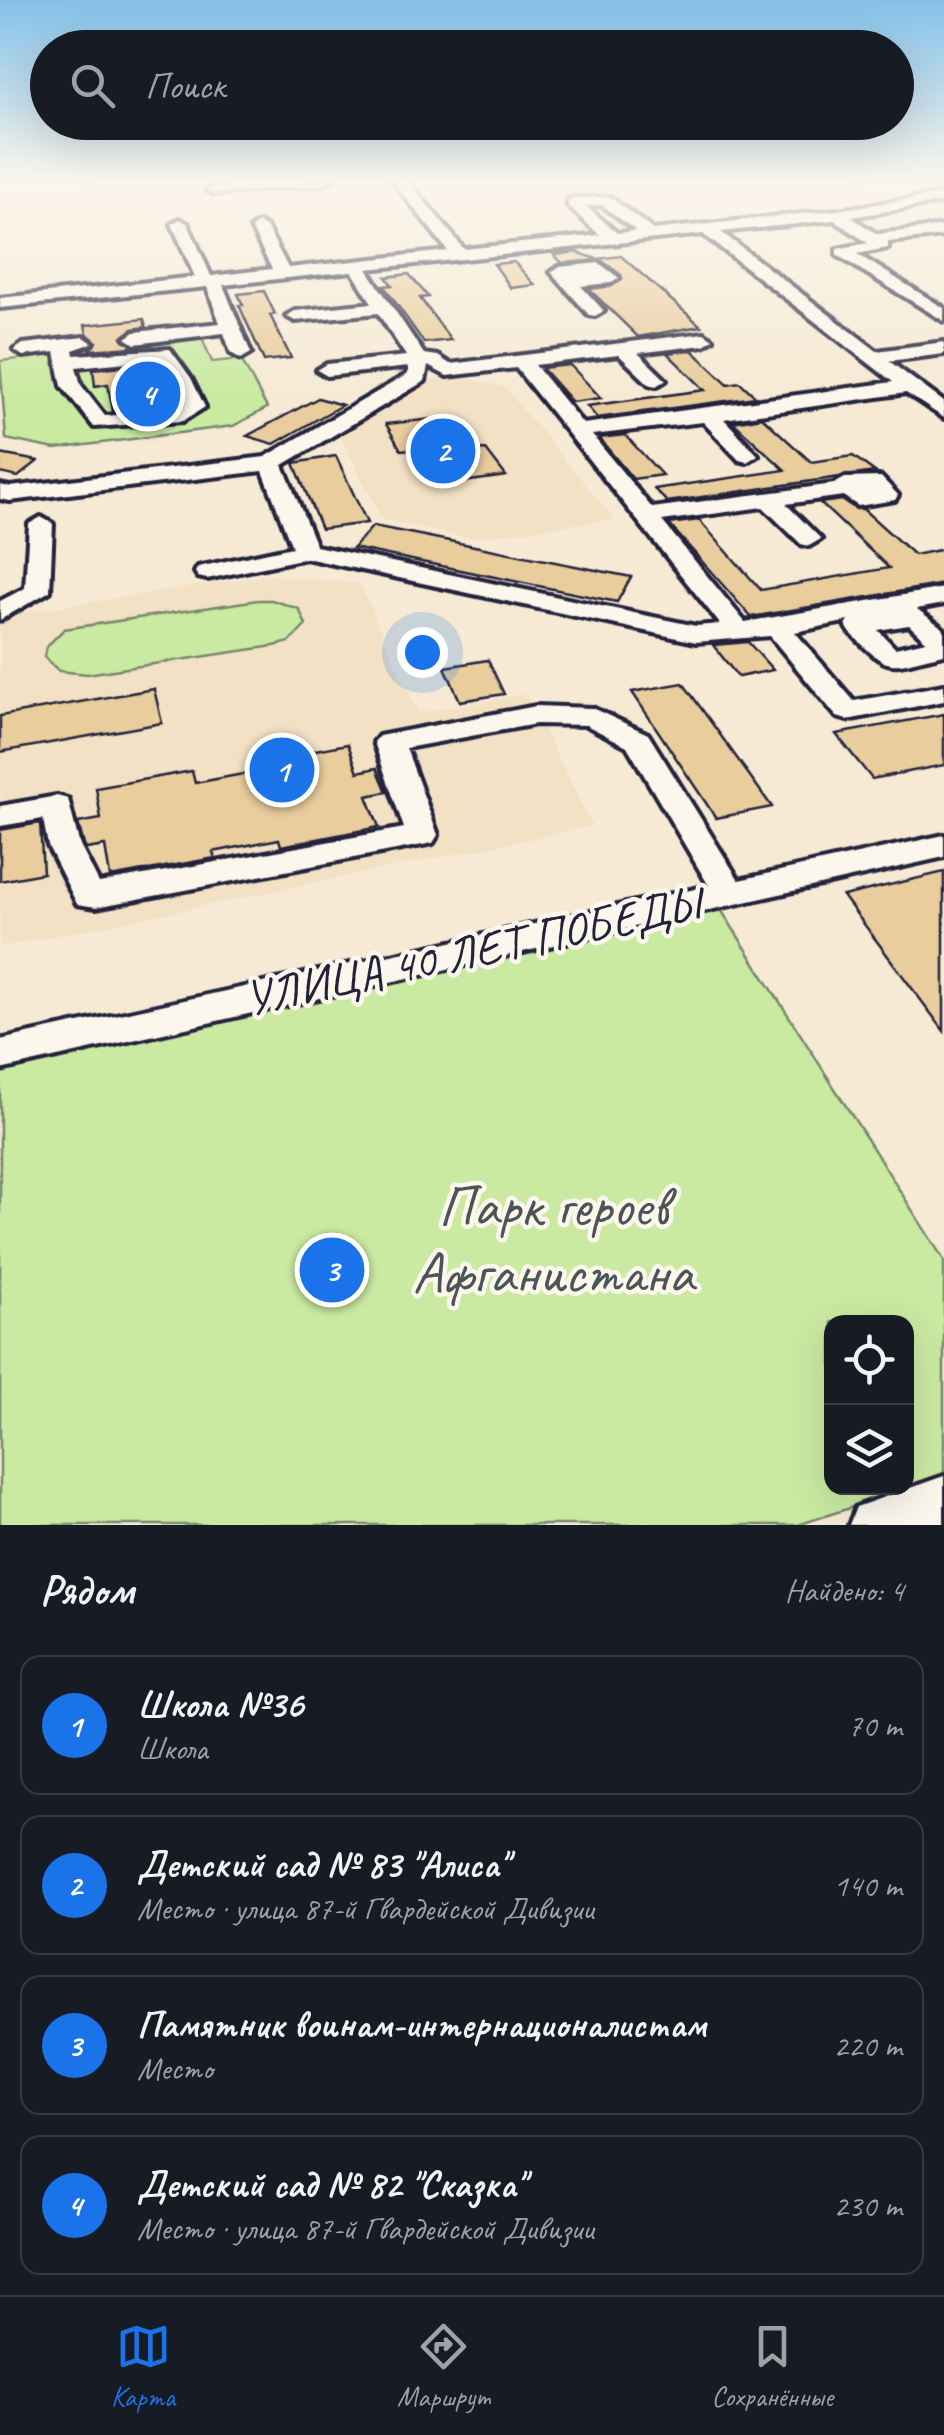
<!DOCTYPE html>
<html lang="ru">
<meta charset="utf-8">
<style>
:root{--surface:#171b24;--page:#20242c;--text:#f1f3f6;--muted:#9ea1a6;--line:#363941;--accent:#1a73e8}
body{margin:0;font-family:Caveat,sans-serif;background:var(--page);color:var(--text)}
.controls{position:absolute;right:30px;bottom:30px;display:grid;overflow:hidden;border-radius:20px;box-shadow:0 10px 40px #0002}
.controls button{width:90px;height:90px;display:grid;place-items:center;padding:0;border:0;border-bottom:2px solid var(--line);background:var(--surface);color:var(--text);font:50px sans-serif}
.you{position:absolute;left:422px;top:652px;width:35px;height:35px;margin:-25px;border:8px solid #fff;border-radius:50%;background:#1a73e8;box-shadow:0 0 0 15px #1a73e833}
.badge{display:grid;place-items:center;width:65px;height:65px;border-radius:50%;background:var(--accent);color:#fff;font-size:32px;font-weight:700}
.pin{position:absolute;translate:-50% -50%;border:5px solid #fff;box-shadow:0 2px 10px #0006}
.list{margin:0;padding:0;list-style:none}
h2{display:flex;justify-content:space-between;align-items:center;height:130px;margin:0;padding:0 40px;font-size:42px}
h2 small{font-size:32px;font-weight:400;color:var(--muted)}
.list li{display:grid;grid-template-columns:65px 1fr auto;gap:30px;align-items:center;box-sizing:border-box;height:140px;margin:0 20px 20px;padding:0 20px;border:2px solid var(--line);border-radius:20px}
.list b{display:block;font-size:38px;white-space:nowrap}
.list p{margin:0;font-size:32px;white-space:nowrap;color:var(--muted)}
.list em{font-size:32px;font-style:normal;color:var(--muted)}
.icon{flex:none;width:55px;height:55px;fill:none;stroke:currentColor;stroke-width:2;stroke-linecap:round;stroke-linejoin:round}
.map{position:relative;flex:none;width:944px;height:1525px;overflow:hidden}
.search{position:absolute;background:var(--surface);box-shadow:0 10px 40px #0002;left:30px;right:30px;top:30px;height:110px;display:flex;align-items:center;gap:25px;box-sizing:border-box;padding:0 35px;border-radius:55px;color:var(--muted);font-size:38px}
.sheet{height:770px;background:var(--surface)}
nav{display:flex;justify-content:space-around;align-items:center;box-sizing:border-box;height:140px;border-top:2px solid var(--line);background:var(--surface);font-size:28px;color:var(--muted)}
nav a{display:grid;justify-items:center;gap:5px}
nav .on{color:var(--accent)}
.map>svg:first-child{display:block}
</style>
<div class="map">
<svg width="944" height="1525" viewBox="0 0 944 1525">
<rect width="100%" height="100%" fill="#f6ead4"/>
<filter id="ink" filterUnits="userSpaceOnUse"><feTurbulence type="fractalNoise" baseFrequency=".01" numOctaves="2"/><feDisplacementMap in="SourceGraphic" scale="20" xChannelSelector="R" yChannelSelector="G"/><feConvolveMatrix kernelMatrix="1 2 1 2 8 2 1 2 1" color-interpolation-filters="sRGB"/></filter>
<g filter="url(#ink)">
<!-- built -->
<g fill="#f2e1c4">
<path d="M203,180h209l-201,18z"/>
<path d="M452,375l52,12 110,132 -145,19 -86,-18 -44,-86 91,-53z"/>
<path d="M270,575l90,9 58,129 108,-19 66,132 -592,121v-323l18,-11z"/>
</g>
<!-- green -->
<g fill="#caeaa2" stroke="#76866e" stroke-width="2.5" fill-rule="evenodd">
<path d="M202,338l10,24 29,-3 26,49 -34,18 -178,23 -49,-10 -6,-78z"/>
<path d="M258,600h14l27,9 7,16 -16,17 -16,4 -187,28 -28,-3 -15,-14 2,-10 18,-18z"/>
<path d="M720,908l224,352v217l-146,48h-798v-454zM832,1322h74v166h-74z"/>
</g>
<!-- building -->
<g fill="#e9cd9d" stroke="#22223b" stroke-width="2.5">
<path d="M576,252l21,7 24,-3 80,70 -63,11 -49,-48 23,-3 10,-7 -1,-4 -20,-15 -39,3 -8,-8z"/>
<path d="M514,262l21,23 -24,3 -17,-24z"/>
<path d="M409,274l19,23 -8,1 31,42 -27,3 -40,-57 8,-1 -6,-8z"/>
<path d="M264,291l11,23 -5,1 21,43 -27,3 -25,-56h4l-5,-11z"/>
<path d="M144,319l2,8 -13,2 -11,8 12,10 -45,3 8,-8 -10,-8 -2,-9z"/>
<path d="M692,350l36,34 12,-2 16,15 -159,21 -10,-12 118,-16 -38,-37z"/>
<path d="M155,363l6,22 8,-1 9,21 -65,7 -5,-28 -13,2 -2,-17z"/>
<path d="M570,365l31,33 -29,4 -30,-34z"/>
<path d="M318,398l24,7 -68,39 -27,-8z"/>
<path d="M451,417l21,34 14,-1 20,26 -71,10 -23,-37 -11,1 -15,-26z"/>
<path d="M762,417l49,45 42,-6 22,16 -208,30 -13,-13 131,-19 -52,-48z"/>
<path d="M625,435l37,40 -29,4 -34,-41z"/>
<path d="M0,454l38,7 -20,16 -18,-4z"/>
<path d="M336,456l31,67 -46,6 -27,-66z"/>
<path d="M842,500l14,9h7l51,46 30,-6v35l-193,33 -82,-93 30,-4 62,70 128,-22 -69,-65z"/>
<path d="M373,526l41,8 217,43 -14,25 -264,-54z"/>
<path d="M748,642l25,28 -35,7 -25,-32z"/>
<path d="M488,660l16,34 -44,7 -15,-34z"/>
<path d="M683,683l89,124 -56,11 -84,-126z"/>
<path d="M154,689l8,34 -162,29v-36z"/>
<path d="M944,714v51l-72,14 -36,-45z"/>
<path d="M348,744l10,28 19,-4 10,24 -20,4 12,31 -98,19 -2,-7 -66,13 2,6 -105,19 -5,-31 -19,3 -2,-4 -6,-22 23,-4 -5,-31 96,-17 3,12 64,-12 -3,-10z"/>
<path d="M40,823l3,50 -43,8v-51z"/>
<path d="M944,872v159l-101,-135z"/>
</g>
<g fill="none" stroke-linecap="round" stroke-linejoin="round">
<defs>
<g id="minor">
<path d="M277,180h55l-7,4 -111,10 -7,-4 7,-4z"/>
<path d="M392,180h15l57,69 136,-14 -32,-29v-6l5,-2 37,-1 43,33 184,-20 107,-16v8l-93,15 26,17 67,-8v10l-56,6v6l-31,6 87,54v13l-107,-66v-6l31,-6 -34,-23 -113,12 156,119 67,-9v12l-55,7 55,41v16l-38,-25 -182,26 34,36 -11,7 -8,-2 -36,-38 -111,13 60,73 182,-24 11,-6 36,-1 17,18 -3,5 -37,6 -15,-10 -57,8 35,35 -12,7 -8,-2 -38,-37 -101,14 83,101 199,-34v16l-27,5 27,20v25c-57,12 -52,22 -94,-22l-4,-6 3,-5 -54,11 59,69 90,-16v16l-97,19 -10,-3 -67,-81 -74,6 -390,-84 -99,21 -9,-2 -3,-5 3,-5 94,-20 -29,-76 -253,30 -10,-2v-14l10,2 255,-30 143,-83v-7l-81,9 -10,-6 10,-6 79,-8 -28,-43 -83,8 -9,-5 9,-5 77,-8 -20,-32 -129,14 28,68 -10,6 -10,-6 -7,-20 -89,11 -9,-6 9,-6 85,-9 -13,-36 -207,21v-10l195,-21 -23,-53 8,-5 8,5 23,52 61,-7 -21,-41 8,-5 8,5 21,40 160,-17zM602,205l34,26 -19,2 -31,-27zM703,234l190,148 -310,42 -48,-59 84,-10 30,29 7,2 10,-6 -28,-27 66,-8 9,-6 -9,-6 -254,31 -12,-8 -14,-2 -57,-85zM428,366l19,10 69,-8 204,256 -24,2 -380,-80 -33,-81 142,-84zM909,625l17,16 -31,7 -17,-18z"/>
<path d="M599,263l20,15 -9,5 -29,3 23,25 -9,5 -6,-1 -38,-43 8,-5z"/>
<path d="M84,337l9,6 -20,7 1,5 96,-6 21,29 14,29 -22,14 -89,6 -32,-41 -7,-34 -32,4 -9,-6 9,-6zM158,359l24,40 2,6 -6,4 -73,7 -24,-31 -5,-18z"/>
<path d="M41,517l12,7 -3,67 -50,29v-19l25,-13 4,-64z"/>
<path d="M536,706l56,2 56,26 91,146 205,-45v22l-944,213v-30l709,-154 -82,-140 -41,-21 -50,-1 -130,24 32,87 -5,8 -337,64 -19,-3 -29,-58 -5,-27 -43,7v-20l57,-10 11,3 12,47 19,37 305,-55 -30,-86 5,-6z"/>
<path d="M944,1476v49h-95l7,-18z"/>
</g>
</defs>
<!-- minor casing -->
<use href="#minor" stroke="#22223b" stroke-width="8"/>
<!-- minor -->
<use href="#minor" fill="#fbf7ec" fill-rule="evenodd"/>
</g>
</g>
<!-- sky -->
<linearGradient id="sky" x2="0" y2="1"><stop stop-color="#83c1ea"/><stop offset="0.46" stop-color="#fbf6ec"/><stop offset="1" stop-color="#fbf6ec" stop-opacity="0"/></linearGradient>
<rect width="944" height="393" fill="url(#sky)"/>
<g text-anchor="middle" stroke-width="9" stroke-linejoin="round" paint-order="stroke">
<!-- street labels -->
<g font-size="48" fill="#22223b" stroke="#fbf7ec">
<text transform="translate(472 950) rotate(-12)" y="17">УЛИЦА 40 ЛЕТ ПОБЕДЫ</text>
</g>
<!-- near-park labels -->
<g font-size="58" fill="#4c5455" stroke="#fbf7ec">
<text x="553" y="1225">Парк героев<tspan x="553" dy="67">Афганистана</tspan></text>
</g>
</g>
</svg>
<div class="controls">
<button><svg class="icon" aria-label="locate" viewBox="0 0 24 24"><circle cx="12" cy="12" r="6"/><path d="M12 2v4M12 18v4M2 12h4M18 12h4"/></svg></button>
<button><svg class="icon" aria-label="layers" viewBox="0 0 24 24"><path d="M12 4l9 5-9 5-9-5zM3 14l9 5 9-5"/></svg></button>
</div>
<div class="you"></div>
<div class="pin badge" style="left:282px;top:770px">1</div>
<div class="pin badge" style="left:443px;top:451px">2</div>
<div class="pin badge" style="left:332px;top:1270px">3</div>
<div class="pin badge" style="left:148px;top:394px">4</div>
<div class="search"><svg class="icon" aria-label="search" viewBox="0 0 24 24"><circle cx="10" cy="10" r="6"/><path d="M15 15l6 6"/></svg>Поиск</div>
</div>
<section class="sheet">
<h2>Рядом<small>Найдено: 4</small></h2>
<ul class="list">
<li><span class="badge">1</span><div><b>Школа №36</b><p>Школа</p></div><em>70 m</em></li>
<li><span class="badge">2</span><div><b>Детский сад № 83 &quot;Алиса&quot;</b><p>Место · улица 87-й Гвардейской Дивизии</p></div><em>140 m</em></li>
<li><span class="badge">3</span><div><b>Памятник воинам-интернационалистам</b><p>Место</p></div><em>220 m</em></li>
<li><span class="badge">4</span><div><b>Детский сад № 82 &quot;Сказка&quot;</b><p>Место · улица 87-й Гвардейской Дивизии</p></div><em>230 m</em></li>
</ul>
</section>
<nav>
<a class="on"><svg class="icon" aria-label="map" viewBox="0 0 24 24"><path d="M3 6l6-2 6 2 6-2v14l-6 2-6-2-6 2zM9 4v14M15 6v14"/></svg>Карта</a>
<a><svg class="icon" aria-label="directions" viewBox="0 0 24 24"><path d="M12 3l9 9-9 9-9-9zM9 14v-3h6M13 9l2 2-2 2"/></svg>Маршрут</a>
<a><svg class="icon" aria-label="saved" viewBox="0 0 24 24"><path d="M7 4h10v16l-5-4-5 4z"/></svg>Сохранённые</a>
</nav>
